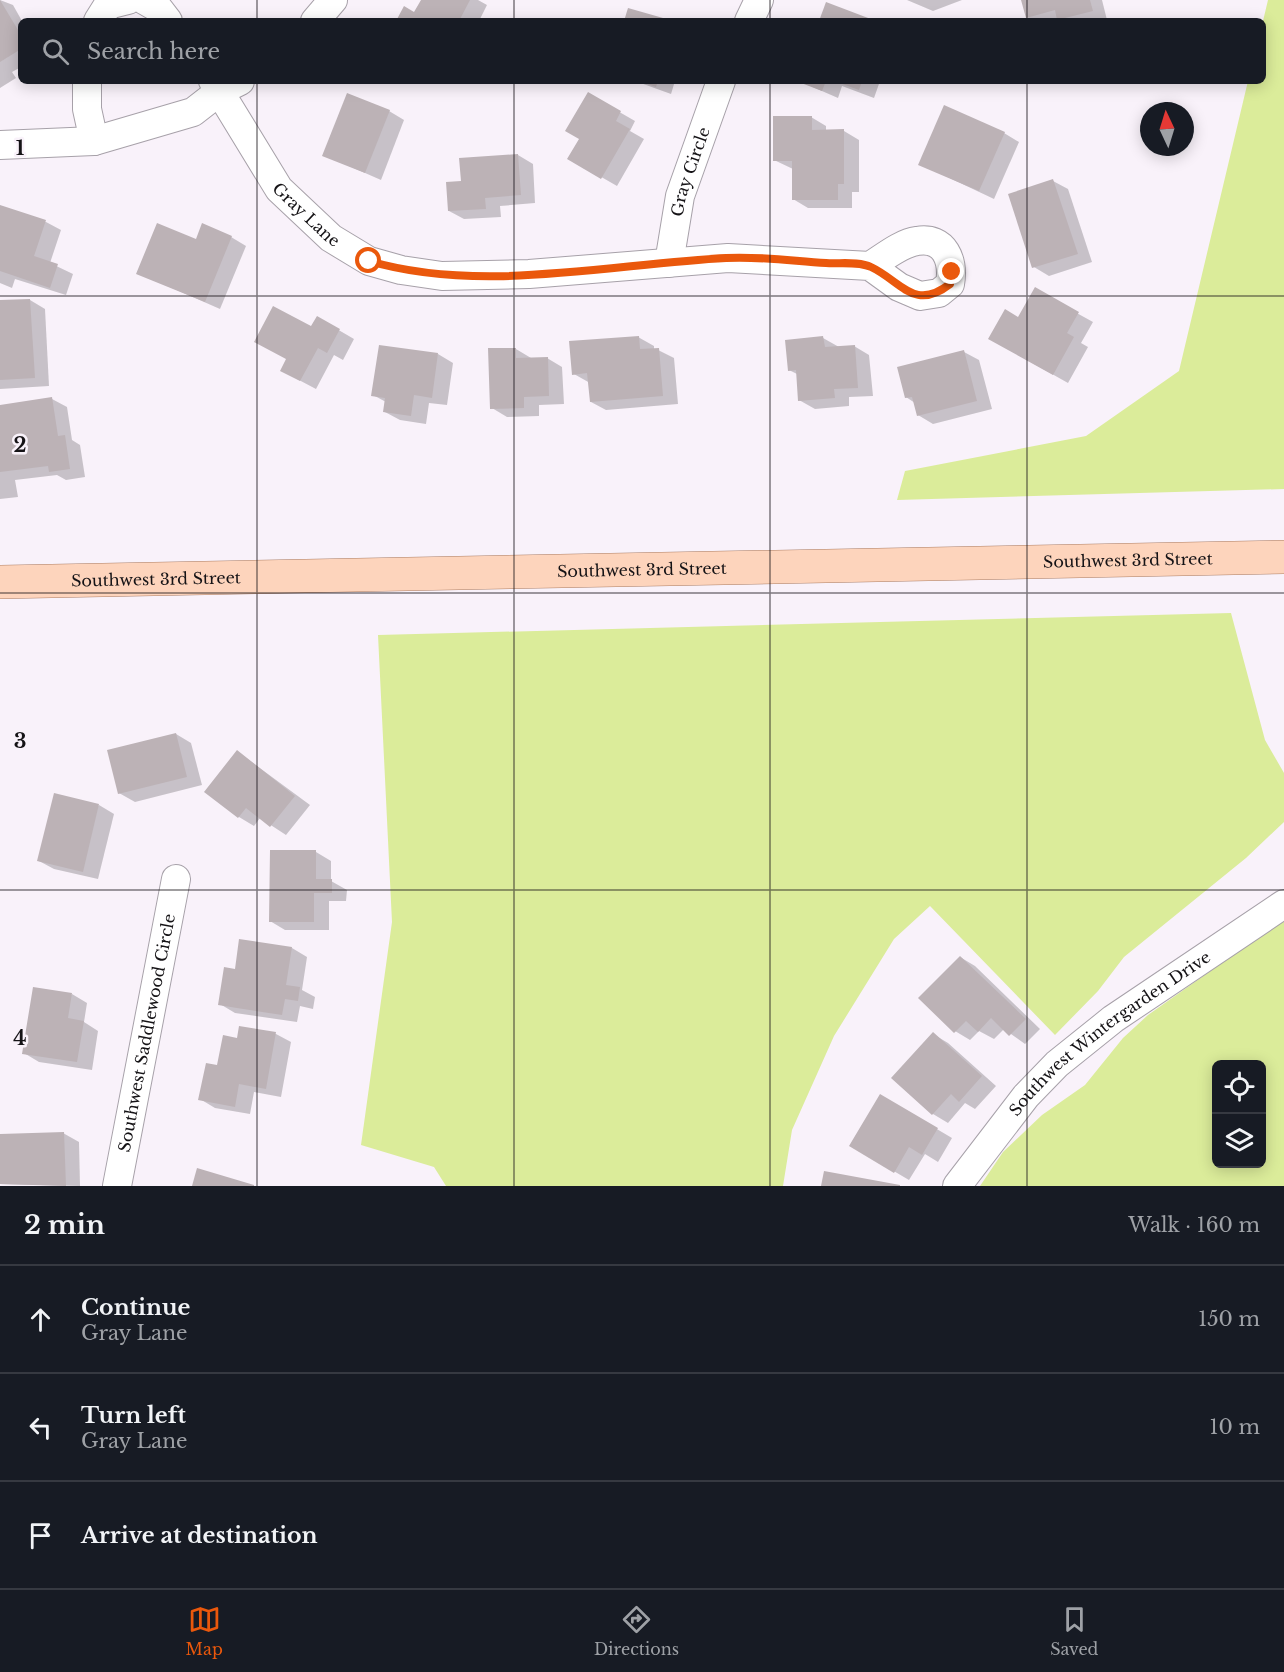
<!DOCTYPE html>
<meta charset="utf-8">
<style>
:root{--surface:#171b24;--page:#20242c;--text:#f1f3f6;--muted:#9ea1a6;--line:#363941;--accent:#ea580c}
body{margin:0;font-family:"Libre Baskerville",serif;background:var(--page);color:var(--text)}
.controls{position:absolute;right:18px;bottom:18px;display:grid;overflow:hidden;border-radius:9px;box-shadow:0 3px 15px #0003}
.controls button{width:54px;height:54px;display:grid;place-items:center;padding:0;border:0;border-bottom:2px solid var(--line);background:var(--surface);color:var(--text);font:30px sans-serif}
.compass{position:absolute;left:1140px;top:102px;width:54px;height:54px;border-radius:50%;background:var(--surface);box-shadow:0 3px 15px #0003;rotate:356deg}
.stop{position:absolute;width:18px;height:18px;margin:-14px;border:4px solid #ea580c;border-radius:50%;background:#fff}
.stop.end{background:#ea580c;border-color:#fff;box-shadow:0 2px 6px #0008}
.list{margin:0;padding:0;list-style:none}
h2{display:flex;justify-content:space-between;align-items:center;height:78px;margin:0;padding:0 24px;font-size:26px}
h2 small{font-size:20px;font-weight:400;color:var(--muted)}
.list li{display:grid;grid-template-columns:39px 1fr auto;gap:18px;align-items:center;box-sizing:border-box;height:108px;padding:0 24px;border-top:2px solid var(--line)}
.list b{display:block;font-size:22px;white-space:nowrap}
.list p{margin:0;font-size:20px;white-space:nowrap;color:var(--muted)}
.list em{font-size:20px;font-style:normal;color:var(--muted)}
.icon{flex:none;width:33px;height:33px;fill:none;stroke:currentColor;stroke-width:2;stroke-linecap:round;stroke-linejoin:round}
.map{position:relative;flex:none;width:1284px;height:1186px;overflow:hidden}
.search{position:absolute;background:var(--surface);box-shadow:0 3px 15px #0003;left:18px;right:18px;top:18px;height:66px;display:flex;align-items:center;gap:15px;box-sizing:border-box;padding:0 21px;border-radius:9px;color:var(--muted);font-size:22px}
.sheet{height:402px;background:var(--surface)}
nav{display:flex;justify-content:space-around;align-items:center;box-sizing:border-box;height:84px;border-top:2px solid var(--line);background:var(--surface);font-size:16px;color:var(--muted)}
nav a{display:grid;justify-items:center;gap:3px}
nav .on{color:var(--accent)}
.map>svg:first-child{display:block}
</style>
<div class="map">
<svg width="1284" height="1186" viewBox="0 0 1284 1186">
<rect width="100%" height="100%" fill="#f9f2fa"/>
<!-- green -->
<g fill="#dbec9a" fill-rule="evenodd">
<path d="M1268,0h16v489l-387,11 8,-29 181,-35 93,-65 69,-290h15v-60z"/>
<path d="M1231,613l34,127 19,33v49l-38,36 -122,99 -26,34 -43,44 -125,-129 -36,33 -60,97 -42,94 -9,56h-337l-12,-19 -73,-22 31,-223 -14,-287z"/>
<path d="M1284,919v267h-304l23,-34 39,-37 43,-30 38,-47 25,-23zM1216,1064h46v100h-46z"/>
</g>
<!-- shadow -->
<g fill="#0003">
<path d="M0,0l13,5 9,16 -1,46 -9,5 4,6 -16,10z"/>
<path d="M422,0h56l9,5 -8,16h-81l17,-7z"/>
<path d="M907,0h55l-29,11z"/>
<path d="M1023,0h79l5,20 -73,1 -7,-4z"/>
<path d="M635,81h40l-4,13z"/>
<path d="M799,81h81l-6,17 -32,-12 -4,12z"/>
<path d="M588,94l47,27 -5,10 14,8 -27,47 -47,-27 11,-20z"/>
<path d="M389,111l15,9 -23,60 -57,-25z"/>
<path d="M811,117l15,9v5h18l15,9v52h-7v16h-44l-15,-9v-30l-19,-9z"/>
<path d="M1004,133l15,9 -25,57 -74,-35z"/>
<path d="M518,155l15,9 2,39 -35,3 1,11 -37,2 -15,-8 13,-28z"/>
<path d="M1053,181l15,8 24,73 -43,14 -15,-9z"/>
<path d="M0,207l46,15 15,8 -11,33 23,11 -7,21 -51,-16 -3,9 -12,-5z"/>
<path d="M231,237l15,9 -26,63 -82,-36z"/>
<path d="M1035,290l58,32 -12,21 7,4 -20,36 -78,-44 29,-20z"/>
<path d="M30,300l15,9 4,77 -49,3v-87z"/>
<path d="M318,318l36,21 -11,21 -9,-5 -18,34 -19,-10 -9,-20z"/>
<path d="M638,337l16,9v4h4l16,8 4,46 -72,6 -15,-8 -1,-19 -16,-9z"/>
<path d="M823,338l16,9 15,-1 15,9 4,41 -24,1v9l-34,3 -16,-9 -2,-26 -8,-4z"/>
<path d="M516,349l15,9h16l15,9 2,37 -25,1v11l-32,1 -15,-9z"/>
<path d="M964,352l15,8 13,49 -59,15 -15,-9 -3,-12 -9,-6z"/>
<path d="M438,354l15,9 -6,42 -18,-2 -3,21 -26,-4 -15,-8 1,-10 -13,-7z"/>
<path d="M52,399l15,8 5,33 8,5 5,32 -19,3 -9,-5 -42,5 3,17 -18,2v-93z"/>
<path d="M176,734l15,9 11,42 -67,17 -16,-9z"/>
<path d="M238,752l72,53 -24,30 -26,-17 -6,8 -15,-9z"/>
<path d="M99,805l15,9 -16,65 -44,-10 -15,-8z"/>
<path d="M271,852h45l15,9v20l16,9 -1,11h-17v29h-44l-15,-9z"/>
<path d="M292,948l15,9 -5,33 13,7 -2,12 -13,-3 -3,16 -62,-9 -15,-9 16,-33z"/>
<path d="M960,957l15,9 65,63 -15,15 -21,-15 -10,10 -15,-8 -9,9 -15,-9z"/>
<path d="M72,994l15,9 -3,19 14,9 -6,39 -53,-8 -15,-9z"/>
<path d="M240,1027l36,7 15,8 -10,55 -27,-5 -4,22 -35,-6 -15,-9 38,-59z"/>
<path d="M933,1034l15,9 48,43 -21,23 -10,-6 -17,20 -15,-9z"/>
<path d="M881,1096l71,42 -14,24 -13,-8 -16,26 -58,-34z"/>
<path d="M63,1133l16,9 1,44 -80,-2v-49z"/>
</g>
<!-- building -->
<g fill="#bcb2b6">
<path d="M0,0l21,35v14l-21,13z"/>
<path d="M421,0h49l-11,21h-63l8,-15 10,6z"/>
<path d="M1021,0h69l3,11 -36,9 -2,-10 -29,8z"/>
<path d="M826,2l50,19h-57z"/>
<path d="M628,8l42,12v1h-46z"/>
<path d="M639,81h19l-2,6z"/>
<path d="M796,81h30l-4,10z"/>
<path d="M834,81h28l-3,9z"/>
<path d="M588,92l33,19 -5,10 14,8 -29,50 -34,-20 12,-20 -14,-8z"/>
<path d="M347,93l43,17 -25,63 -43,-17z"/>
<path d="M944,105l61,27 -26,59 -61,-26z"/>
<path d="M773,116h39v14l32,-1v55h-6v16h-46v-39h-19z"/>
<path d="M518,154l3,41 -36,3 1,11 -38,2 -2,-29 15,-1 -2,-23z"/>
<path d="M1053,179l25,75 -46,14 -24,-74z"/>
<path d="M0,205l46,15 -12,36 24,8 -8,24 -50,-17z"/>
<path d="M157,223l39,16 6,-16 30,13 -27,66 -69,-28z"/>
<path d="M1035,287l44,25 -12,21 7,4 -21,38 -65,-36 17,-30 13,8z"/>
<path d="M30,299l5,79 -35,2v-80z"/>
<path d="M273,306l38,20 6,-10 23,13 -13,24 -9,-5 -18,33 -20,-10 6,-12 -32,-17z"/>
<path d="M639,336l1,13 19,-1 4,48 -73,6 -3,-29 -15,2 -3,-34z"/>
<path d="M823,336l2,11 30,-2 3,43 -24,1 1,9 -37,3 -2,-31 -8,1 -3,-31z"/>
<path d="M379,345l59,8 -6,45 -18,-3 -3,21 -28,-4 2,-14 -14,-2z"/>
<path d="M488,348h28v10l32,-1 1,39 -25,1v11l-34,1z"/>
<path d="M964,350l13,51 -60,15 -5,-19 -7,1 -8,-31z"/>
<path d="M52,397l6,39 7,-1 5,34 -21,3 -1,-6 -48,6v-67z"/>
<path d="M176,733l11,44 -69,17 -11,-44z"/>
<path d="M237,750l58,46 -25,31 -24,-19 -8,10 -34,-26z"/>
<path d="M54,793l45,11 -16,68 -46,-11z"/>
<path d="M270,850h46v29h16v14h-18v29h-45z"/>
<path d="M239,939l53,8 -6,38 14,2 -2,14 -13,-2 -3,16 -64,-10 6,-38 11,2z"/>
<path d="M960,956l66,63 -17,17 -18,-18 -13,14 -12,-11 -12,12 -36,-35z"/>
<path d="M33,987l39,6 -4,25 16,3 -7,41 -55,-8z"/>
<path d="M239,1026l37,6 -10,57 -27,-5 -4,23 -37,-7 8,-37 11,2 6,-30 14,3z"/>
<path d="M933,1032l49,44 -23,26 -8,-8 -19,21 -41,-37z"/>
<path d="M880,1094l58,34 -16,27 -13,-8 -15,26 -45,-27z"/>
<path d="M64,1132l2,54 -66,-2v-50z"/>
<path d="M197,1168l57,17v1h-62z"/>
<path d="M824,1171l76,14v1h-79z"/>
</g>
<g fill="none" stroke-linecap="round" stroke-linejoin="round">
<defs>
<g id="minor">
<path d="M144,0l14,8 10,13"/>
<path d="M98,21l10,-16 20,-5"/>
<path d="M315,21l18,-21"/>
<path d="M749,21l10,-21"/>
<path d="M87,81v28l7,32"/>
<path id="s1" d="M213,81l66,108 52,49 38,23 32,9 41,6 87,-2 199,-16 142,8 29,21 21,9 19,-3 11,-9c4,-23 -5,-48 -33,-43 -16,2 -34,17 -47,25"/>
<path d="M0,145l94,-4 99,-29 27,-21 20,-10"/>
<path id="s2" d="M669,263l11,-67 41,-115"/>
<path id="s3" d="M117,1186l59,-307"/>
<path id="s4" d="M957,1186l69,-90 31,-32 56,-45 171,-115"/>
</g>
<g id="major">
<path id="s5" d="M0,582l1284,-25"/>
</g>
</defs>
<!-- minor casing -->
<use href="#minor" stroke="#a7a1a9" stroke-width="30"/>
<!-- major casing -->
<use href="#major" stroke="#ab7e65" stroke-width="34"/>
<!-- minor -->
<use href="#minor" stroke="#fff" stroke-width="28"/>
<!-- major -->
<use href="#major" stroke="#fdd4bc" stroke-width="33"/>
</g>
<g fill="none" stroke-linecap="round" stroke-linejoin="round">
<!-- route -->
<path stroke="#ea580c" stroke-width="8" d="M369,261c112,33 242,3 357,-3 33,-2 67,3 100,5 13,1 33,-2 45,4 30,14 43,45 79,17l2,-12"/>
</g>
<!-- grid -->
<path fill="none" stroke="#151316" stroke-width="1.5" stroke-opacity="0.55" d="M257,0v21M514,0v21M770,0v21M1027,0v21M257,81v1105M514,81v1105M770,81v1105M1027,81v1105M0,296h1284M0,593h1284M0,890h1284"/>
<g text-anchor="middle" stroke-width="5" stroke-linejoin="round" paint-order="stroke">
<!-- street labels -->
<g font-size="16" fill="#151316" stroke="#f9f2fa">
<text dy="6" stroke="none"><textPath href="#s2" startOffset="94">Gray Circle</textPath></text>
<text dy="6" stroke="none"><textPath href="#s1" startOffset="164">Gray Lane</textPath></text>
<text dy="6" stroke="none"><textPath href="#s5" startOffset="1128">Southwest 3rd Street</textPath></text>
<text dy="6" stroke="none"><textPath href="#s5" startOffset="642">Southwest 3rd Street</textPath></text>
<text dy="6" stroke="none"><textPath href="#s5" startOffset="156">Southwest 3rd Street</textPath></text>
<text dy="6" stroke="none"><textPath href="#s3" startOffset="156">Southwest Saddlewood Circle</textPath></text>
<text dy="6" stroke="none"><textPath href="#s4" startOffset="218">Southwest Wintergarden Drive</textPath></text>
</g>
</g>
<g font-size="20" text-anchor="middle" font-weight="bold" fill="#151316" stroke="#f9f2fa" stroke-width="5" stroke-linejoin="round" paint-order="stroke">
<text x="20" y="155">1</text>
<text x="20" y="452">2</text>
<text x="20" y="748">3</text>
<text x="20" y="1045">4</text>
</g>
</svg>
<div class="controls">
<button><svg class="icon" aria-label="locate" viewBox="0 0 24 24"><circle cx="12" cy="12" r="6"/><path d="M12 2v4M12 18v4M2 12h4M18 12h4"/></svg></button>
<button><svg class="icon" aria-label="layers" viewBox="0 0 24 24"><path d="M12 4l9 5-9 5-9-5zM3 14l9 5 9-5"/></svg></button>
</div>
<svg class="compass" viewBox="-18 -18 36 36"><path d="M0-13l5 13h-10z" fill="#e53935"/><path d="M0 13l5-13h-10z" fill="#9ea1a6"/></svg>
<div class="stop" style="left:369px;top:261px"></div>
<div class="stop end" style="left:952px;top:272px"></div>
<div class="search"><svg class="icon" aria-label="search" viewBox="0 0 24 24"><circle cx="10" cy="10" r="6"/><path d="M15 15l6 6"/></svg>Search here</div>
</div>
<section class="sheet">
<h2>2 min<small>Walk · 160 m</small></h2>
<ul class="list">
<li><svg class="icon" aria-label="ahead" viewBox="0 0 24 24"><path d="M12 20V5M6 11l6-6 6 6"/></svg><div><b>Continue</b><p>Gray Lane</p></div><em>150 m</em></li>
<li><svg class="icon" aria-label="left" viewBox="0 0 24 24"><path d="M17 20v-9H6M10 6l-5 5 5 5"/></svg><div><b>Turn left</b><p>Gray Lane</p></div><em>10 m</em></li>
<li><svg class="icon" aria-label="arrive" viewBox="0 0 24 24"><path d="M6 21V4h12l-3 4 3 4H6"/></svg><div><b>Arrive at destination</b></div></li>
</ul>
</section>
<nav>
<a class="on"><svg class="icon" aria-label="map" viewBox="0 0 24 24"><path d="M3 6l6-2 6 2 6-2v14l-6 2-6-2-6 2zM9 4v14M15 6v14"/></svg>Map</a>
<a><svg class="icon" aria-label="directions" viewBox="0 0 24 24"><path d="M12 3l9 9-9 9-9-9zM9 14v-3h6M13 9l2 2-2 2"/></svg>Directions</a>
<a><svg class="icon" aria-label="saved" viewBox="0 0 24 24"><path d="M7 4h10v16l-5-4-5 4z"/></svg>Saved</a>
</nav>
